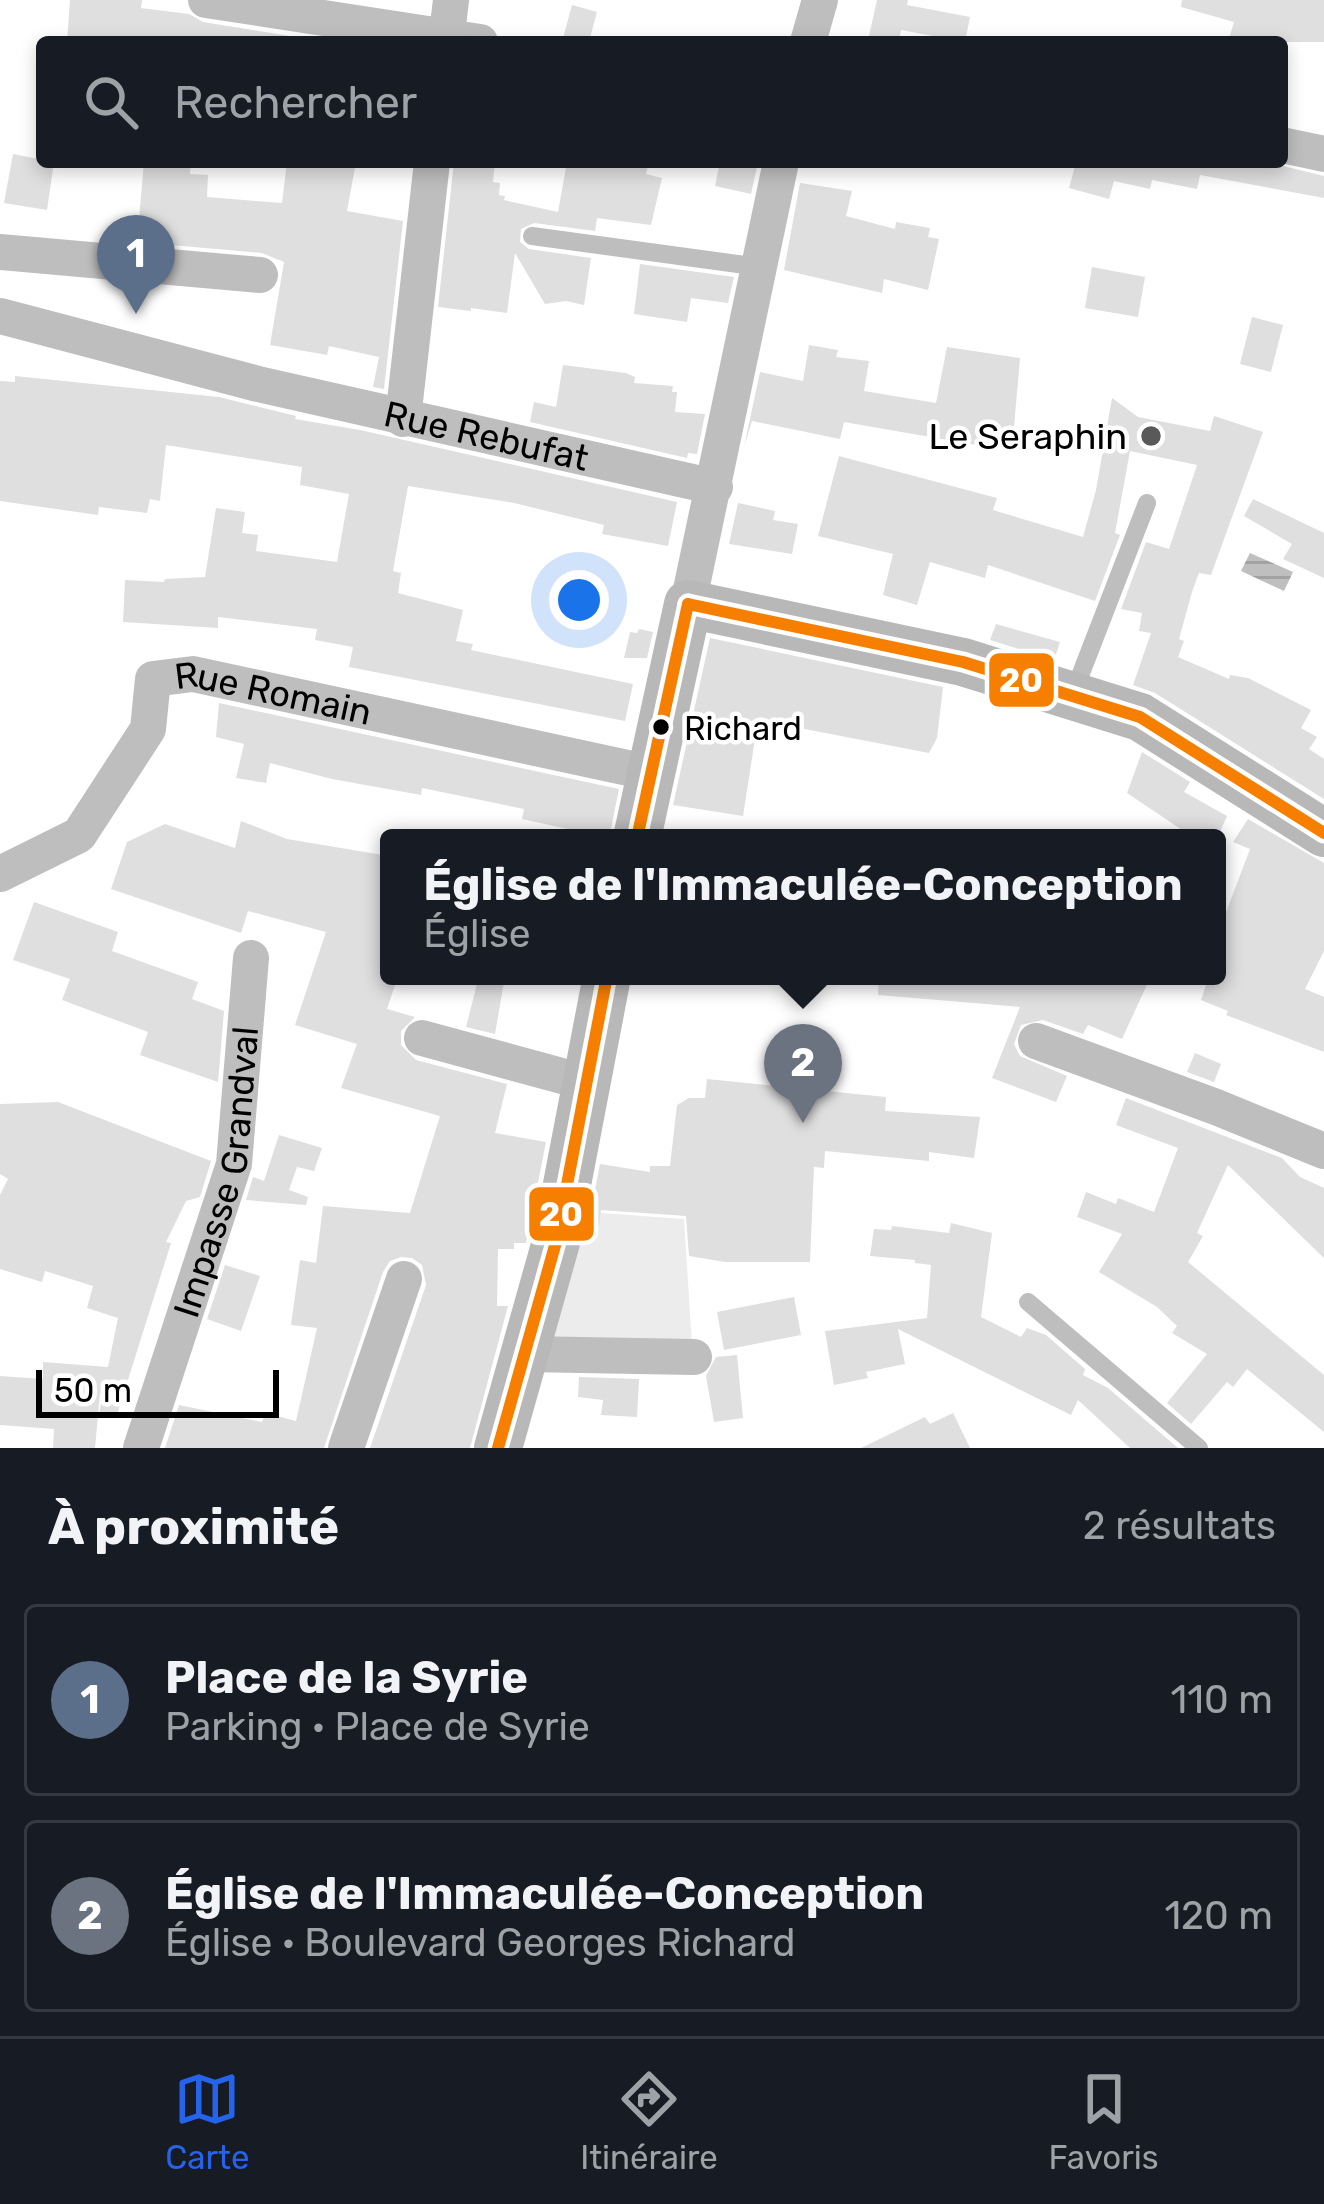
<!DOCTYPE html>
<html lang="fr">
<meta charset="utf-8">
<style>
:root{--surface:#171b24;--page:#242831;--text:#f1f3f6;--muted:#9ea1a6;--line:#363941;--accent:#2563eb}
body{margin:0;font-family:Rubik,sans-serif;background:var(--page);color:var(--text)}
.scale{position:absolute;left:36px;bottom:30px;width:243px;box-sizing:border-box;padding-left:12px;border:6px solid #000;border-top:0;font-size:33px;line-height:42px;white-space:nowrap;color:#000;-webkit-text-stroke:9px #fff;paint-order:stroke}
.you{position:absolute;left:579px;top:600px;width:42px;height:42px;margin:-30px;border:9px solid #fff;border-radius:50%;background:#1a73e8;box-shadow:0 0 0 18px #1a73e833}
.badge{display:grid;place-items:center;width:78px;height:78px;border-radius:50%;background:var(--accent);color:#fff;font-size:39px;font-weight:700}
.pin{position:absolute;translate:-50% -99px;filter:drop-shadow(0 3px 6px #0008)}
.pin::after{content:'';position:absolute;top:63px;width:42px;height:36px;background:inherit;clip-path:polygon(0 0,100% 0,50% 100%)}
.popup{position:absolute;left:380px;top:829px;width:846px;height:156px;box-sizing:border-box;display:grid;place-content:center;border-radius:12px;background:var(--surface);filter:drop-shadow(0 3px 9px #0005);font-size:39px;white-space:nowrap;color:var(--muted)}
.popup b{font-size:45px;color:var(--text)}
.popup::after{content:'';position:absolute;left:50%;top:100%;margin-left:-24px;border:24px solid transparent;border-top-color:var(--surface)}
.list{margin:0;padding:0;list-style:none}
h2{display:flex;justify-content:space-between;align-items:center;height:156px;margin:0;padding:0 48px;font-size:51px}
h2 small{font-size:39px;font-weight:400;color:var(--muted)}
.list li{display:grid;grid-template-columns:78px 1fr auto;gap:36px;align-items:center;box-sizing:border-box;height:192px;margin:0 24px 24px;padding:0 24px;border:3px solid var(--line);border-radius:12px}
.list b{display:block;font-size:45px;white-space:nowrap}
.list p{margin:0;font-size:39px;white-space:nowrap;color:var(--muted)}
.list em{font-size:39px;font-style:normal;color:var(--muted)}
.icon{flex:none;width:66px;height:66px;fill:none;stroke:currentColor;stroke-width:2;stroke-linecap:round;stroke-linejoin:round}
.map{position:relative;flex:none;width:1324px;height:1448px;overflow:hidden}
.search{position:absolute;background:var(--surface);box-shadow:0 6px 18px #0003;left:36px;right:36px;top:36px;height:132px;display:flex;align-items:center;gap:30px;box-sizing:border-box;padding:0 42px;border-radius:12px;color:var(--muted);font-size:45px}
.sheet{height:588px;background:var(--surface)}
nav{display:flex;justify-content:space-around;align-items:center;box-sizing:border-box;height:168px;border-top:3px solid var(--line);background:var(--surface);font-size:33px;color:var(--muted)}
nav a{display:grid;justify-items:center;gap:6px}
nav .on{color:var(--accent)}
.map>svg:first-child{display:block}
</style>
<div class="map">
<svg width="1324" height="1448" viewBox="0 0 1324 1448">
<defs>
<pattern id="water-rules" width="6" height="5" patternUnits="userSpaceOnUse" patternTransform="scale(3)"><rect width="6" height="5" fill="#bfbfbf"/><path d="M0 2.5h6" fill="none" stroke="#a2a2a2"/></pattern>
</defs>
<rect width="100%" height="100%" fill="#fff"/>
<!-- grass -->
<path fill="#ececec" d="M574,1211l110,8 8,126 -157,-3z"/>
<!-- water -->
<path fill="url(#water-rules)" d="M1250,553l43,19 -9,19 -43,-20z"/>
<!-- building -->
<g fill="#dfdfdf">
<path d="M70,0h72l-1,8 48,6 14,8 93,15v5h-229z"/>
<path d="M877,0h31l-1,5 63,12 -5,25 -64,-12 -2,11 -30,-5z"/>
<path d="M1182,0h142v42h-96l6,-20 -53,-15z"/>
<path d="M572,5l25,7 -8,30h-27z"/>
<path d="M13,154l41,8 -7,48 -43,-7z"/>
<path d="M144,162h47l-1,12 18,1 -1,22 75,6 5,-41h69l-9,49 56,10 -19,168 -11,-2 6,-30 -50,-11 -2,9 -57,-10 14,-83 -22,-9 -125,-11z"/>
<path d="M454,162h41l-2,20 7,1 -1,12 6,1 -1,4 54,12 9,-50h82l-3,12 16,4 -11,47 -54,-7 -2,13 -61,-8 -13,6 -1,13 9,7 62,9 -7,47 -18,-4 -21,3 -30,-51 -8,60 -36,-5v3l-33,-4z"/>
<path d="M720,162h38l-7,32 -36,-8z"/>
<path d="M1076,162h191l57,14v22l-124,-23 -3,14 -45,-9 -2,9 -36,-8 -5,18 -40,-11z"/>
<path d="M800,183l52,8 -6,25 49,13 1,-7 34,6 -2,9 11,2 -11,51 -44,-11 -2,14 -98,-23z"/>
<path d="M640,264l94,13 -6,26 -37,-5 -4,24 -53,-8z"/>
<path d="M1092,267l53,10 -7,40 -53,-9z"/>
<path d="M1252,317l31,8 -12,47 -31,-8z"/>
<path d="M809,345l29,5 -2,7 33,4 -5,30 72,12 11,-56 73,11 -6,69 11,6 -13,9 -1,9 -167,-29 -4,17 -88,-18 -8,26 16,-75 43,9z"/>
<path d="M563,365l63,8 9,4 -1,6 39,3 -1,6h5l-2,20 30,2 -8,40 -9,-1 -1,5 -157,-36 4,-20 22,5z"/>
<path d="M15,376l204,21 77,19 -1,3 65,11 317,72 -9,44 -66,-12 2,-9 -90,-22 -106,-17 -15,85 8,2 -3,20 65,17 -7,31 17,3 -2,6 162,34 -8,37 -276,-54 4,-20 -38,-7 2,-11 -99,-12v11l-95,-6 2,-42 39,2 1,-3 40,-2 11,-69 29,4 -3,21 16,2 -2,16 81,11 12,-68 -49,-9 2,-18 -136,-22 -6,56 -10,-2 -3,14 -48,-6 -1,8 -98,-14v-120l15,1z"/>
<path d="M1112,398l26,19 72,14 4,-15 49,16 -52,143 -12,-2 -7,19 -13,47 5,2 -6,16 51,22 1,-4 18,3 63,32 -10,18 16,9 -8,12 15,10v40l-169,-106 -22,-8 18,-52 -12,-2 3,-18 -21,-4 25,-67 23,7 28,-84 -67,-14 -15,82 5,2 -25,66 -107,-36 -3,13 -55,-16 -13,43 -34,-10 10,-41 -75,-18 21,-80 158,42 -4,12 90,27 13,-47z"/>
<path d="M1253,499l71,34v45l-41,-19 9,-15 -48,-28z"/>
<path d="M738,503l37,8 -2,9 25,4 -6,30 -63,-10z"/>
<path d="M996,624l64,18 -6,18 -64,-20z"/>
<path d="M639,629l14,3 -6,26h-23l6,-26 7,1z"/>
<path d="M710,638l233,49 -6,51 -8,15 -171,-33 -15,96 -70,-11z"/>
<path d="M219,703l400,86 -10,49 -87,-19 2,-10 -102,-21 -1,7 -89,-16 -62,-16 -4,20 -30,-5 8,-34 -28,-7z"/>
<path d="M1142,752l48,30 -6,10 43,24 -10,22h-23l-67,-45z"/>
<path d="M1248,819l76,44v88l-19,38 19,8v55l-98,-37 2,-4 -27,-11 8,-24h8v-40l33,-87 -17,-7z"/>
<path d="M241,821l46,18 102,17v120h9l-11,33 28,8 -14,14v14l15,15 91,24 -12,49 51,9 -20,101h-12v6h-16l-1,57h11l-38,142h-100l56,-163 -4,-20 -10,-7 -11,-1 -11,4 -7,11 -59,176h-159l14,-43 83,17 3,-9 31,8 21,-93 -26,-3 9,-65 16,3 7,-57 87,7 30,-97 -99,-28 16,-44 -62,-19 31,-93 -78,-21 -7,22 -130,-44 16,-47 38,-18 70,24z"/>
<path d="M34,902l84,30 -6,19 86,31 -6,17 32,12 -6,71 -78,-27 8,-23 -86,-32 8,-21 -57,-19z"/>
<path d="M479,976h26l-10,58 -29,-7z"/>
<path d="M879,976h272l-29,63 -34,-14 -5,9 -40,-14 -22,5 -7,19 6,12 47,20 -11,26 -64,-24 28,-71 -142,-12z"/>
<path d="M1195,1053l26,11 -7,18 -27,-10z"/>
<path d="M707,1079l179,18 -1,14 95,6 -6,41 -45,-6v9l-104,-10 -1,17 -10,-1 -4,95h-85l-36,-6 -3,-40 -85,-6 -2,16 -11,-1 12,-61 50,8v-6h20l7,-61 12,-7h16z"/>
<path d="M1126,1098l156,60 18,19 24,11v70l-96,-93 -31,68 6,3 -15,26 136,113v57l-77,-63 -14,18 -6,-5 -36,42 -24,-21 40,-49 -35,-21 5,-7 -20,-19 -58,-35 23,-38 -45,-17 9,-25 30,12 2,-6 36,14 24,-64 -62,-23z"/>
<path d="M58,1102l153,59 -11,36 -14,4 -20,41 5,1 -55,175 -17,-4 4,-20h-3l-5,54h-42l1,-19 -54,-4v-49l43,3v-17l65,5 10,-49 -31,-10 6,-22 -48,-15 -3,11 -42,-13v-74l8,-16 -8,-5v-70z"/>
<path d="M279,1135l43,13 -8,23 -17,-4 -8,23 19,7 -2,8 -60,-5 7,-23 11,4z"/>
<path d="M951,1223l41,10 -11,84 40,20 6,-9 19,7 39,34 -2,6 25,13 70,60h-48l-52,-48 -7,15 -173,-86 7,35 -39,8 2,6 -34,7 -9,-54 102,-13 4,-53 -16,-2v-3l-45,-4 4,-27 17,1 1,-4 57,7z"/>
<path d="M225,1265l35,11 -19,55 -34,-12z"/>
<path d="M794,1297l7,38 -77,15 -7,-38z"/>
<path d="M737,1355l6,63 -29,4 -8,-46 10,-19z"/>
<path d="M579,1377l60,2 -2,38 -36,-2 2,-15 -25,-3z"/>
<path d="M953,1413l17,35h-109l64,-31 5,7z"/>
</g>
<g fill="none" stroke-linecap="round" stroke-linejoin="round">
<!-- lane -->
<g stroke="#bebebe" stroke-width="18">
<path d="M532,236l228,31"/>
<path d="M1073,694l74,-191"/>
<path d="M1028,1302l171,146"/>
</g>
<!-- street -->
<g stroke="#bebebe" stroke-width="36">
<path d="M206,0l274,42"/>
<path d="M446,42l5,-42"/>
<path d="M808,42l12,-42"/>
<path d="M1282,145l42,9"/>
<path d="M0,252l260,23"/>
<path id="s1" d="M0,316l258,68 457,103"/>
<path d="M403,419l29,-257"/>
<path d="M688,604l93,-442"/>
<path id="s2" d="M0,874l79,-39 69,-106 5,-50 40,-5 458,99"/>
<path d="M422,1038l162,44"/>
<path d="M1036,1041l180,66 108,44"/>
<path d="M525,1354l169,3"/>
<path id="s3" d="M141,1448l93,-284 17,-206"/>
<path d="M346,1448l58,-169"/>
</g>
<!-- secondary -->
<g stroke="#b8b8b8" stroke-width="48">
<path d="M637,838l51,-234 275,58 177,55 184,116"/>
<path d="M498,1448l58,-206 51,-266"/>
</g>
<defs>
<g id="bus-1">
<path d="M688,604l275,58 177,55 184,116"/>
<path d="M637,838l51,-234"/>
<path d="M498,1448l58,-206 51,-266"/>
</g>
</defs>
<!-- bus-1 casing -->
<use href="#bus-1" stroke="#fff" stroke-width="21"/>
<!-- bus-1 -->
<use href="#bus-1" stroke="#f77f00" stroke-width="12"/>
</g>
<!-- markers -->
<circle fill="#595959" stroke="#fff" stroke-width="4.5" cx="1151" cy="436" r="12"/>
<circle fill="#000" stroke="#fff" stroke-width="4.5" cx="661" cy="727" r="10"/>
<g text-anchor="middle" stroke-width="9" stroke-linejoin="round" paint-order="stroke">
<!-- bus labels -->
<g font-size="33" fill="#000" stroke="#fff" text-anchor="start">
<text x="684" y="740">Richard</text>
</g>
<!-- poi labels -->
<g font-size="36" fill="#000" stroke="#fff" text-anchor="end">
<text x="1127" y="449">Le Seraphin</text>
</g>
<!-- street labels -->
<g font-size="36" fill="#000" stroke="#fff">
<text dy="13" stroke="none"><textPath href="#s1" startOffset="501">Rue Rebufat</textPath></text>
<text dy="13" stroke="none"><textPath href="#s2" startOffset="387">Rue Romain</textPath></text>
<text dy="13" stroke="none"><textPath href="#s3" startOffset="288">Impasse Grandval</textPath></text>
</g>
</g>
<g stroke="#fff" stroke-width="4.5">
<rect x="987" y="651" width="69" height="58" rx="12" fill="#f77f00"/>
<rect x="527" y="1185" width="69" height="58" rx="12" fill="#f77f00"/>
</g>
<g font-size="33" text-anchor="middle" font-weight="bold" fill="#fff">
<text x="1021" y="692">20</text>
<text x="561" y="1226">20</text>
</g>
</svg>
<div class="scale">50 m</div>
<div class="you"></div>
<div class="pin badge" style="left:136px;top:314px;background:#5c6f8a">1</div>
<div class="pin badge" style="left:803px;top:1123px;background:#6b7280">2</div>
<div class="popup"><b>Église de l'Immaculée-Conception</b>Église</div>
<div class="search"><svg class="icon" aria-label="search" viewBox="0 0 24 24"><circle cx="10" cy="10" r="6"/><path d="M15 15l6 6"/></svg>Rechercher</div>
</div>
<section class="sheet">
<h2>À proximité<small>2 résultats</small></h2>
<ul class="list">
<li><span class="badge" style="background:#5c6f8a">1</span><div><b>Place de la Syrie</b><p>Parking · Place de Syrie</p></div><em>110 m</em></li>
<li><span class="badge" style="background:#6b7280">2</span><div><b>Église de l'Immaculée-Conception</b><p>Église · Boulevard Georges Richard</p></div><em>120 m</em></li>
</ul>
</section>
<nav>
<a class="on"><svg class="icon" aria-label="map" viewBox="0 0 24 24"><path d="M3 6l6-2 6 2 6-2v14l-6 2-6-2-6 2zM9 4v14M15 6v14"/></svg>Carte</a>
<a><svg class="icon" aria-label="directions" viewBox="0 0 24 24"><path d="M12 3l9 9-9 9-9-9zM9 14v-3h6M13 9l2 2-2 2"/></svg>Itinéraire</a>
<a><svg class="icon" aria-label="saved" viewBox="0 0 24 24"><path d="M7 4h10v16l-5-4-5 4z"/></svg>Favoris</a>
</nav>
